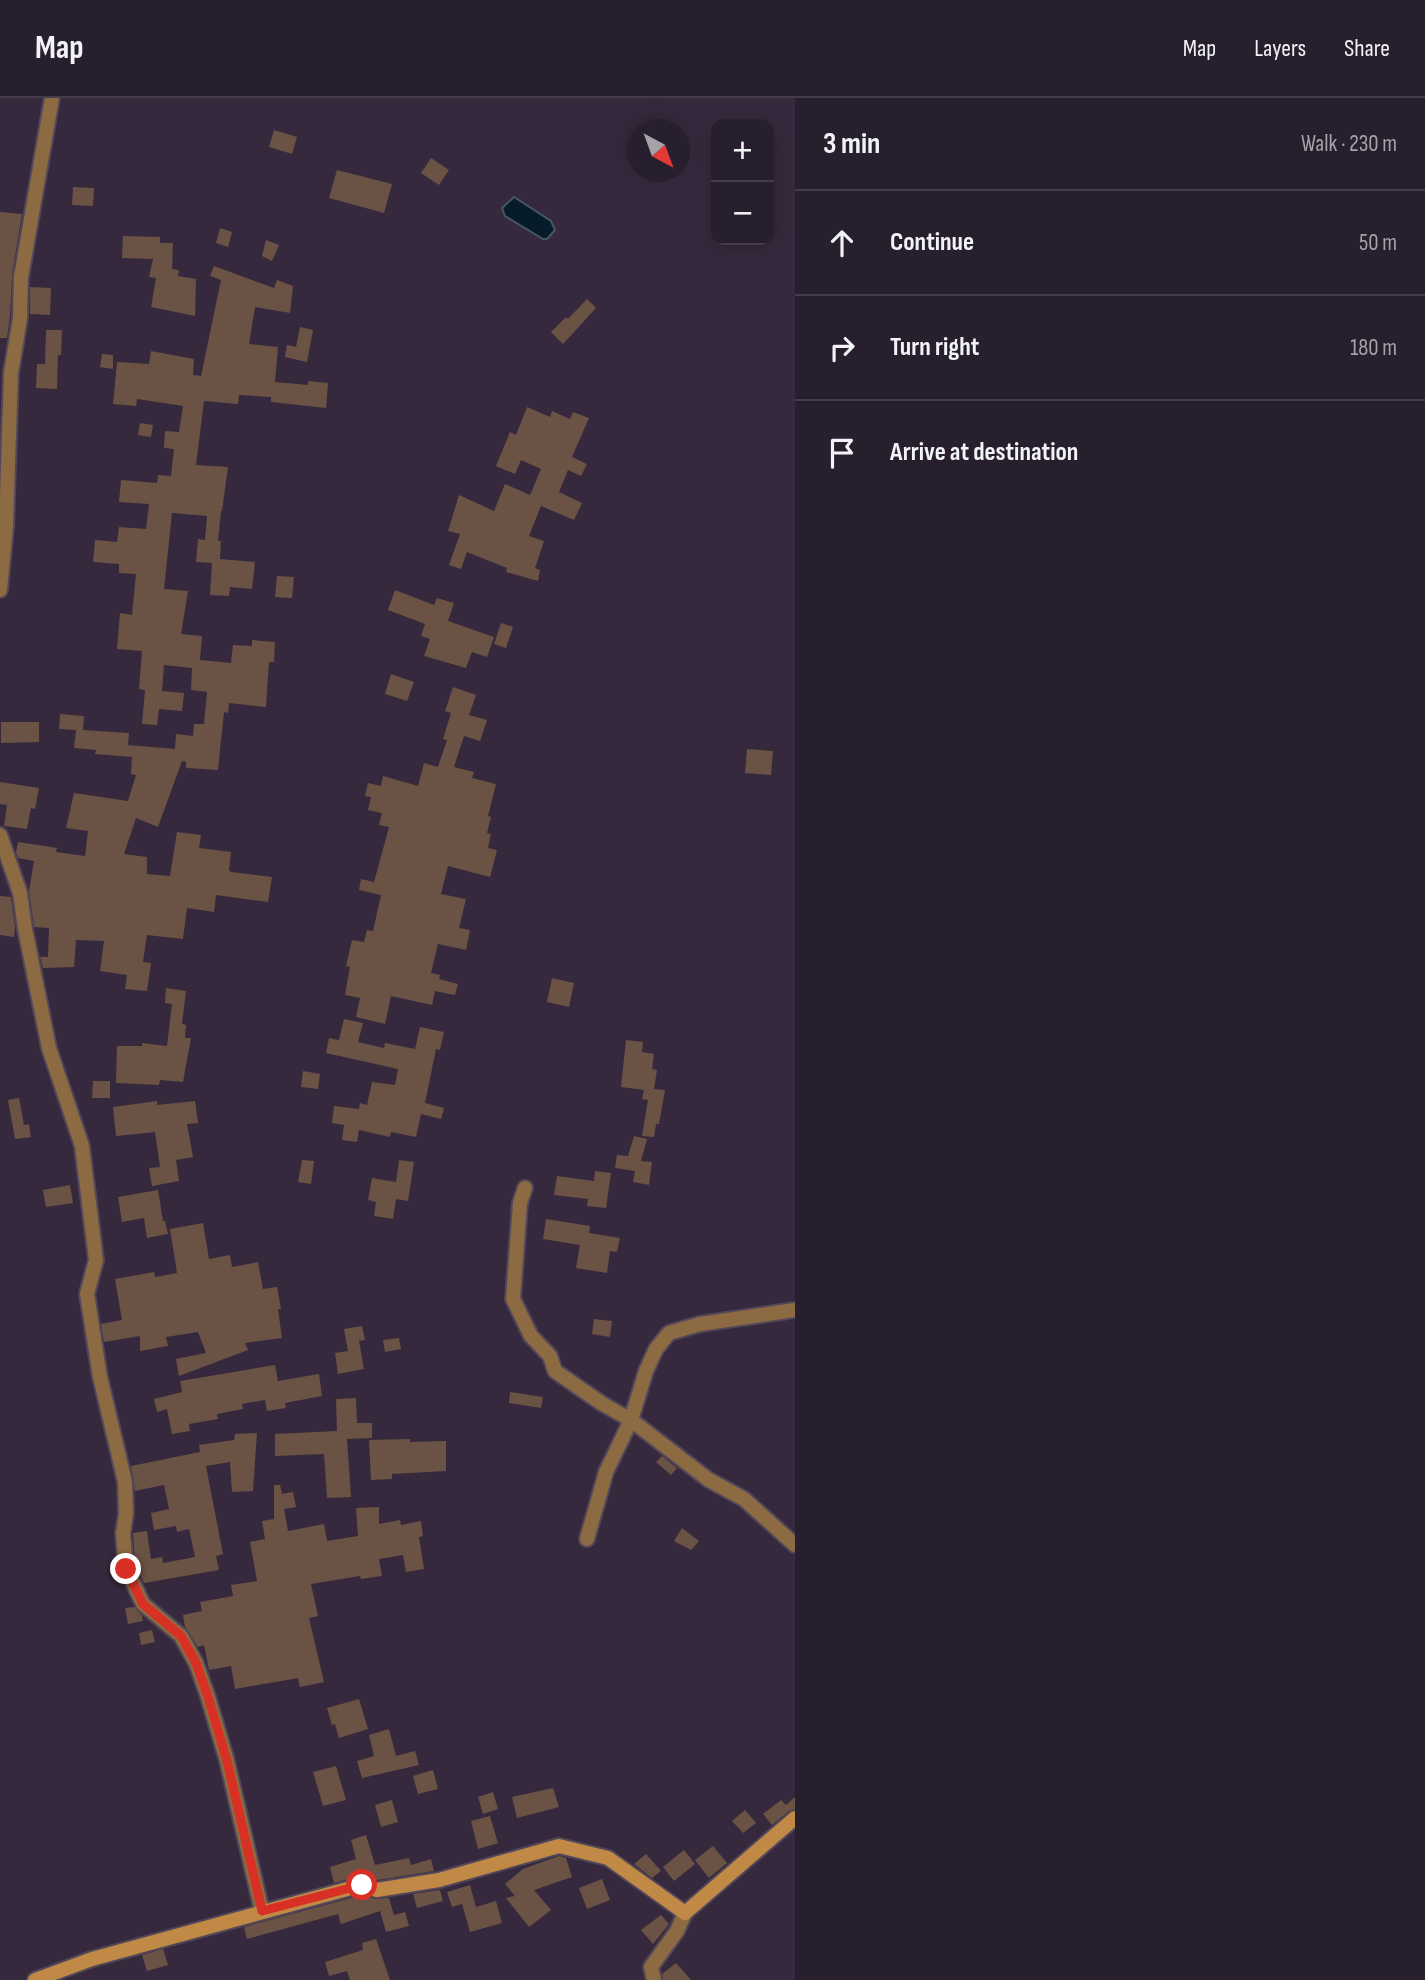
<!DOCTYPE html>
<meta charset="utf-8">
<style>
:root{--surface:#281f2e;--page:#302736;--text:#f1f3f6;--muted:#a5a2aa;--line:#443d4a}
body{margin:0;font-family:"Sofia Sans Condensed",sans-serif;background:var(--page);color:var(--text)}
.controls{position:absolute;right:21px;top:21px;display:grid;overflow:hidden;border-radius:14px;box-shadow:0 4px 18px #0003}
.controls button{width:63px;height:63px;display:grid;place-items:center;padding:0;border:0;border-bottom:2px solid var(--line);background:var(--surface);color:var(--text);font:35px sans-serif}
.compass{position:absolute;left:627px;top:21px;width:63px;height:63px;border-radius:50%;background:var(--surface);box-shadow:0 4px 18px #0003;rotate:139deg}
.stop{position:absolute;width:21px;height:21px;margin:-16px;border:5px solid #d93025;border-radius:50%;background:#fff}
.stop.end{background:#d93025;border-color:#fff;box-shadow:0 2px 7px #0008}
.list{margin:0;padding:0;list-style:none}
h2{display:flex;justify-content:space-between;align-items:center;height:91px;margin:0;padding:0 28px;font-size:30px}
h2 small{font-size:23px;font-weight:400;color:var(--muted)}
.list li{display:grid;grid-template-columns:46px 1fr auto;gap:21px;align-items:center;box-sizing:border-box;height:105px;padding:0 28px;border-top:2px solid var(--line)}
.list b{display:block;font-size:26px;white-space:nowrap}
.list em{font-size:23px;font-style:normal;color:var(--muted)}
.icon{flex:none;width:38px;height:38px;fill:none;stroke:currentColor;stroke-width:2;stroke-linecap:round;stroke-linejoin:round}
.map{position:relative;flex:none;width:795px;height:1882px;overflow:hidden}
header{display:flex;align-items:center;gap:42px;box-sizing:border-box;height:98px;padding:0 35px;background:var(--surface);border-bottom:2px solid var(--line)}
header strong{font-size:33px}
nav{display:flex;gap:38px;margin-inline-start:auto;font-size:24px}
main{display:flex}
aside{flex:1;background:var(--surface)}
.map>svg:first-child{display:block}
</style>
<header>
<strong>Map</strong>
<nav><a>Map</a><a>Layers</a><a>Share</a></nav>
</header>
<main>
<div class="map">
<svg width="795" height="1882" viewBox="0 0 795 1882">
<rect width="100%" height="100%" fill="#36293d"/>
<!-- water -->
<path fill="#061c2a" stroke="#495664" stroke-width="2" d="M514,99l37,24 4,9 -8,9h-4l-38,-23 -3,-8z"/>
<!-- building -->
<g fill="#6a5244">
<path d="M274,32l23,7 -5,17 -23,-7z"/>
<path d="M431,60l18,12 -10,15 -18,-12z"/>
<path d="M337,72l55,14 -8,29 -55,-15z"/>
<path d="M73,89l21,1 -1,18 -21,-1z"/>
<path d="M0,114l22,2 -10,61 -2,42 -3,21h-7z"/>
<path d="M220,130l12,4 -4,15 -12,-4z"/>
<path d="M123,138l37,1v6h13l-1,26 7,1 -1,6 18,3 -1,37 -44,-9 5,-29 -7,-1 4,-18 -31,-1z"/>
<path d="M266,142l13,5 -7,16 -10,-5z"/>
<path d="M214,168l60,22 3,-8 16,6 -3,27 -35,-6 -6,37 29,3 -3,35 33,3v-4l20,2 -2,25 -55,-6v-5l-32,-2 -1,9 -34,-3 -8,64 32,2 -6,44h-1l-3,30h3l-1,18 35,3 -3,27 -22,-2 -1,9 -19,-1 2,-32 -16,-1 2,-23 7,1 2,-24 -35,-3 -8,76 24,2 -7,43 21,2 -2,24 31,3 2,-18 19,1v-6l23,2 -1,20h-5l-3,45 -37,-4 -1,10 -4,-1 -6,58 -32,-2v-6l-4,-1 -24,66 -22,-9 -12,36 23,3v17l23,2 7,-44 24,3 -2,13 32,4 -2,18 2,2 41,5 -4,25 -52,-7 -2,17 -27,-4 -4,31 -36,-4 -4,27 8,1 -4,28 -22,-2 2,-14 -27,-4 4,-30 -28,-1 -2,27 -31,1 -3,-11h8l1,-29 -15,-1 -5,-36 5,-30 -16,-3 -2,-6 2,-10 39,6 -1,4 29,4 3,-25 -22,-3 8,-35 54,8 8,-26 -5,-1 1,-17 -37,-3 1,-4 -22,-2 2,-18 -17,-1 1,-15 24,2 -1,14 46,3 -1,12 47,4 1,-15 17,2 1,-12h10l3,-32 -16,-2 1,-22 -28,-3 -2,26 22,2 -2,18 -23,-2 -2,16 -15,-1 3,-34 -6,-1 3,-38 -25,-2 3,-36 12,2 4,-41 -17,-1v-9l-26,-2 2,-22 22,2 2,-15 27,2 3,-25 -30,-2 2,-22 36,3 1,-8 13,1 3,-27 -10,-1 1,-17 14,1 4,-26 -46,-7 -1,7 -23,-2 4,-42 32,2 2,-13 43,8 -1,16 8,1 20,-96 -11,-4z"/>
<path d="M30,189l21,1 -1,27 -20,-1z"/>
<path d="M587,201l9,9 -33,36 -12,-12 15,-15 2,2z"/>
<path d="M300,229l13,3 -6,32 -22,-5 2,-12 9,2z"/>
<path d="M46,232h16l-1,25h-3l-1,34 -21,-1 1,-24h8z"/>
<path d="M102,256l11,1v14l-13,-2z"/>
<path d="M527,309l23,10 2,-6 18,8 3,-7 16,6 -17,39 15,7 -6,12 -13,-6 -9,22 23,11 -8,17 -33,-14 -12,30 15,5 -9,27 5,2 -2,11 -32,-9 1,-4 -40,-16 -6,17 -12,-4 11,-31 -12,-3 11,-36 35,16 11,-27 25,11 11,-26 -20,-9 -6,14 -19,-8 14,-34 6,3z"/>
<path d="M140,325l13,2 -2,12 -13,-2z"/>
<path d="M277,478l17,1 -2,21 -17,-1z"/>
<path d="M395,492l39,15 3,-7 17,5 -6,18 46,16 -7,20 -15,-5 -6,16 -42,-12 6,-17 -9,-3 4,-12 -37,-14z"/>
<path d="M501,525l12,4 -7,21 -12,-4z"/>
<path d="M391,576l23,8 -7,19 -22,-7z"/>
<path d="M453,589l23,8 -7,20 18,5 -7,21 -16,-5 -10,31 20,5 -2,6 24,6 -8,32 3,1 -4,16 4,1 -3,14 9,2 -7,27 -42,-11 -7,28 25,5 -7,29 11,2 -4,20 -28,-6 -7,29 9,2 -1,4 19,5 -3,11 -20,-4 -3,14 -41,-9 -6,28 -29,-7 4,-19 -15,-3 5,-28 -4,-1 6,-26 12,2 3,-12 6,1 8,-36 -22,-5 2,-11 13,3 15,-55 -10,-2 3,-12 -14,-3 3,-13 -6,-1 3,-13 13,3 2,-10 35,10 6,-23 14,4 9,-27 -4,-1 8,-26 -6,-2z"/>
<path d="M1,624h38v20l-38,1z"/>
<path d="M747,651l26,2 -2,24 -26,-2z"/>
<path d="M0,684l39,6 -4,21 -4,-1 -4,21 -23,-3 3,-21 -7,-1z"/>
<path d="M0,798l11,1 4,30 -1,10 -14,-2z"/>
<path d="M552,880l22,5 -5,24 -22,-5z"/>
<path d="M166,890l20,3 -4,33 4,1 -1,13h6l-8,44 -23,-2 -1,5 -43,-2 1,-37h25v-3l25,3 5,-42 -7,-1z"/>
<path d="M344,921l19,4 -5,19 26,6 1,-5 30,6 5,-22 24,5 -4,18 -4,-1 -11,54 19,5 -3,11 -20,-5 -5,23 -25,-5 -1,5 -31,-7 -2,12 -15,-2 2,-15 -12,-2 2,-17 25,3 1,-6 7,2 5,-23 23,3 3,-16 -72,-16 3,-15 10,2z"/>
<path d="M626,942l17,2 -1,10 12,2 -2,15 5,1 -3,19 11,1 -6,34h-3l-2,13 -12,-1 6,-36 -6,-1 2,-9 -23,-3z"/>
<path d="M303,973l17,3 -2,15 -17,-2z"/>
<path d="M93,983h17v17h-18z"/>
<path d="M19,1000l5,27 5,-1 2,13 -16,2 -7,-39z"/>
<path d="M157,1003v4l38,-4 3,22 -11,1 6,33 -17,3 3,21 -27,5 -3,-18 11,-1 -5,-35 -39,4 -3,-29z"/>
<path d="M634,1038l13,3 -6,22 11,1 -3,23 -16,-3 2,-11 -20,-3 2,-13 11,1z"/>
<path d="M302,1062l12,1 -3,23 -13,-2z"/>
<path d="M399,1062l15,2 -6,39 -12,-2 -3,20 -19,-3 2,-14 -8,-2 4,-22 24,4z"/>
<path d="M595,1073l16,2 -5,35 -19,-2 1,-7 -34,-4 3,-19 37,5z"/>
<path d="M70,1087l3,18 -27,4 -3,-17z"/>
<path d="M158,1092l5,31h2l3,13 -21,4 -3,-20 -22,4 -4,-25z"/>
<path d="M546,1121l44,7 -1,7 31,5 -3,14 -7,-1 -3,22 -31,-5 4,-23 -37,-6z"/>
<path d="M203,1125l6,36 21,-4 2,12 26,-5 5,27 14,-2 4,22h-3l4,29 -37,5 3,7 -69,26 -3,-17 30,-6 -8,-21 -32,5 2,9 -28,5v-15l-36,6 -3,-18 21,-4 -7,-41 39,-7 1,5 22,-4 -7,-44z"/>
<path d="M594,1221l18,2 -2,16 -18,-3z"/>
<path d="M362,1228l3,14 -6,1 5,28 -26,5 -3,-21 13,-2 -4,-22z"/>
<path d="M399,1240l2,11 -16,3 -2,-12z"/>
<path d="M275,1267l3,16 41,-7 3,22 -37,7 1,5 -19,3 -2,-11 -23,4 1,5 -26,5 1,5 -29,5 1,7 -18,3 -5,-25 -10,3 -3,-13 28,-7 -2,-11z"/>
<path d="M510,1294l33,5 -2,11 -32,-5z"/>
<path d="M356,1300l1,25h15v15l-25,1 4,58 -24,1 -3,-44 -49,2v-22l62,-3 -1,-32z"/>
<path d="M257,1335l-4,58 -21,1 -2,-30 -24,4 17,88 -7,2 3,14 -75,13 -9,-18 -2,-32 14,-2 4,28 11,-2 1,6 32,-6 -6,-28 -12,3 -1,-6 -22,4 -3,-17 18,-4 -5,-24 -29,6 -4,-25 69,-14 -1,-7 35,-5 1,-6z"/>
<path d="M410,1341v3l36,-1v30l-54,3v5l-21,1 -2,-40z"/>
<path d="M662,1358l15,12 -6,7 -15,-13z"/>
<path d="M274,1387h6l2,9 11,-2 3,15 -12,2 4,22 36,-7 3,17 31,-5 -2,-28 23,-1v17l21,-4 1,5 20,-4 2,15 -4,1 5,32 -18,3 -3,-17 -24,4 3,17 -21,3 -1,-3 -49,8 7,32 -9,2 15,64 -24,5 -2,-9 -63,11 -4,-23 -22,4 -5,-25 -6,2 -13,-20 -2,-12 19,-4 -2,-9 33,-6 -2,-11 26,-4 -7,-39 15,-3 -3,-18 12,-2z"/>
<path d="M682,1430l17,13 -8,9 -17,-9z"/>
<path d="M134,1509l8,9 1,5 -15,3 -3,-16z"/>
<path d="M152,1532l3,12 -14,3 -2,-12z"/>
<path d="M359,1601l9,30 -29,9 -4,-14 -3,1 -5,-17z"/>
<path d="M389,1631l7,27 19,-5 4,14 -57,13 -5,-17 17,-5 -5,-21z"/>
<path d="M336,1668l10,34 -23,6 -10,-34z"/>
<path d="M433,1672l5,19 -20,5 -5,-18z"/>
<path d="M553,1690l6,19 -42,11 -5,-21z"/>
<path d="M493,1694l5,17 -15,5 -5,-17z"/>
<path d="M795,1699v12l-6,2 -17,14 -9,-11 18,-14 5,5z"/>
<path d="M392,1702l6,22 -17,5 -6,-22z"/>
<path d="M745,1712l11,13 -13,10 -11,-12z"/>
<path d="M490,1718l8,27 -20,6 -7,-28z"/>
<path d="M366,1737l9,30 34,-7 2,7 20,-6 3,12 -56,9 -19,-4 -25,7 -4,-16 26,-8 -5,-19z"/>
<path d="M713,1748l14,17 -18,15 -14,-18z"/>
<path d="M684,1752l11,14 -21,17 -11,-14z"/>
<path d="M646,1756l15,17 -9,7 -18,-14z"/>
<path d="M559,1758l7,2 6,19 -38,13 17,20 -22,17 -23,-29 9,-2 -10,-12 18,-15z"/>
<path d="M602,1781l8,21 -23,9 -8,-21z"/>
<path d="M470,1787l6,22 20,-6 6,22 -32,9 -8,-28 -10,3 -5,-15z"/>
<path d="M440,1792l3,11 -26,7 -4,-14z"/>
<path d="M362,1797l13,4 14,-1 5,17 11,-3 4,14 -23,6 -6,-21 -39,13 -3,-10 -91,25 -3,-12z"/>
<path d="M661,1817l8,9 -16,20 -12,-14z"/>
<path d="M376,1841l14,41h-40l-3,-9 -18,5 -4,-14 38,-12 -1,-7z"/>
<path d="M163,1851l5,16 -21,6 -5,-16z"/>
<path d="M676,1865l15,17h-28l-1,-6z"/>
</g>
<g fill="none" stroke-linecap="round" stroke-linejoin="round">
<defs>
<g id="street">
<path d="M0,492l6,-64 5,-153 9,-55 1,-41 31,-179"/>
<path d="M0,737l20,58 5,36 24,119 33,98 14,114 -9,34 13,83 25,105 1,32 -3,19 3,35 17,36 38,32 15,27 12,34 19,64 35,150"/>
<path d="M525,1090l-5,15 -7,96 18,37 19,20 5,15 46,32 30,17 78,60 35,19 51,46"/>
<path d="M587,1441l19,-67 25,-52 15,-49 10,-22 13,-16 31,-9 95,-14"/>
<path d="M654,1882l-3,-13 26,-36 8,-18"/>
</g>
<path id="secondary" d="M35,1882l57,-21 270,-74 15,5 62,-10 120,-34 49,12 77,55 110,-95"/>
</defs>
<!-- street casing -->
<use href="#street" stroke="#524659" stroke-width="18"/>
<!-- secondary casing -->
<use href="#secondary" stroke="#524659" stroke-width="18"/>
<!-- street -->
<use href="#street" stroke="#8c6a42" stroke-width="14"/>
<!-- secondary -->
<use href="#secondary" stroke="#c08a46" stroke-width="14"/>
</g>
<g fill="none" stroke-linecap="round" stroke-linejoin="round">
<!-- route -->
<path stroke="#d93025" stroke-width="9" d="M126,1471l17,35 38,32 15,27 12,34 19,64 35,150 100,-26"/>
</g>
</svg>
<div class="controls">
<button>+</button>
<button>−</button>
</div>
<svg class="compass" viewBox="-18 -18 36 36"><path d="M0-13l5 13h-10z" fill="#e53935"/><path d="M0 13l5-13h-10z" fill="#a5a2aa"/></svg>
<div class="stop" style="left:362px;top:1787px"></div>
<div class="stop end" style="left:126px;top:1471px"></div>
</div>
<aside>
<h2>3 min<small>Walk · 230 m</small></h2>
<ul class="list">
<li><svg class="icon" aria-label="ahead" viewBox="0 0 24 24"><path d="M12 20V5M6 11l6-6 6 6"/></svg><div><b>Continue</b></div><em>50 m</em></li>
<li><svg class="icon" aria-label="right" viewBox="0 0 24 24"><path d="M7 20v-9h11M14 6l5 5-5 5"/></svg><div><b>Turn right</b></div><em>180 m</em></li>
<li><svg class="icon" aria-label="arrive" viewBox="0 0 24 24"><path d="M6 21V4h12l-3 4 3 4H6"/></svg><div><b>Arrive at destination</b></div></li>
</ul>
</aside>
</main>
